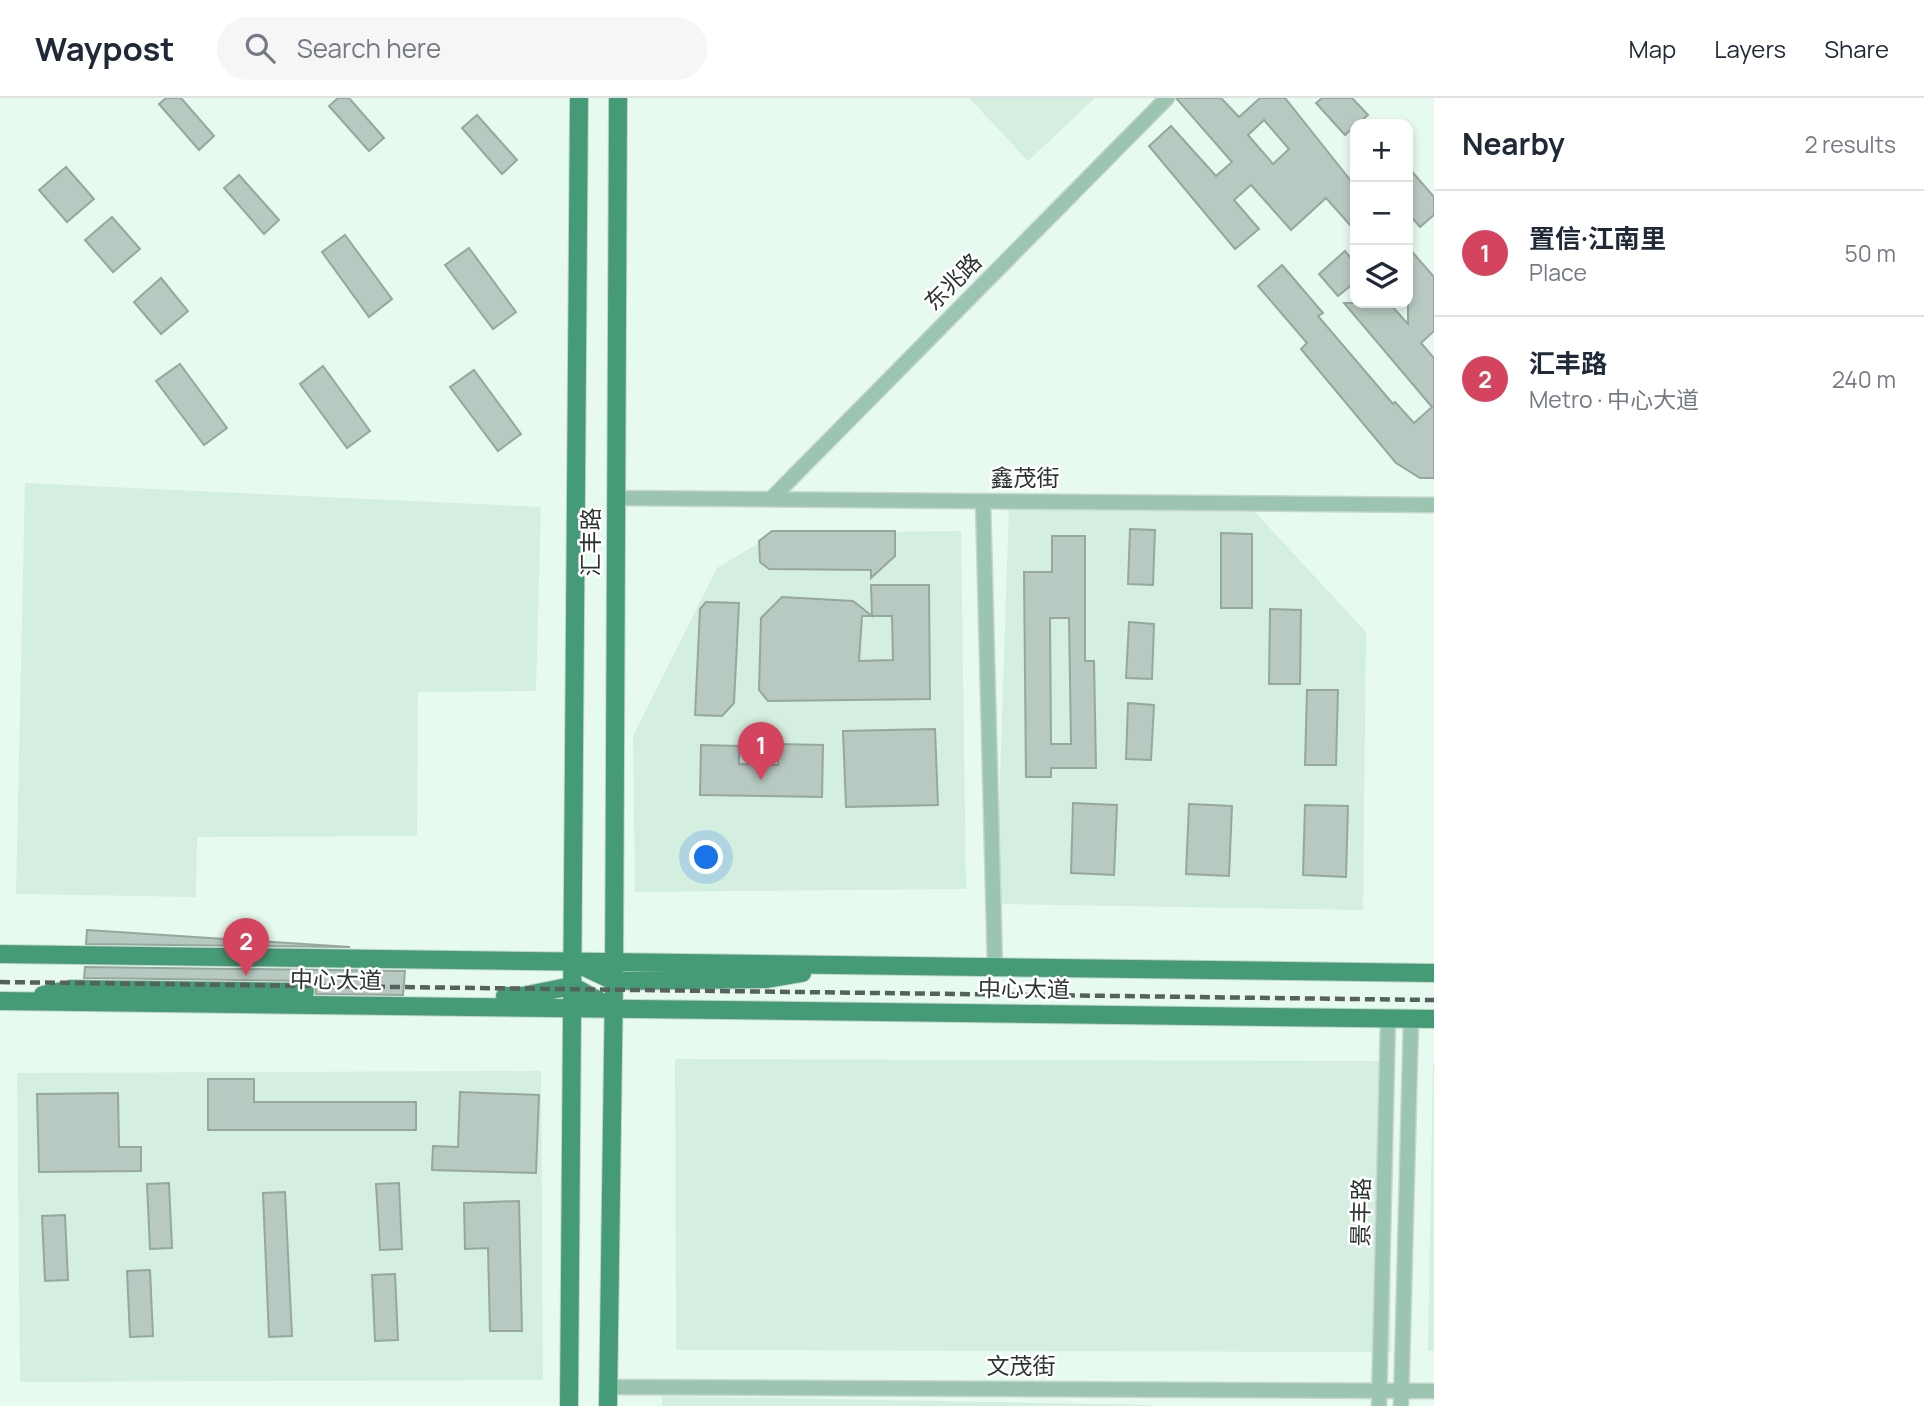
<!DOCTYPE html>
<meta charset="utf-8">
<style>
:root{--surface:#fff;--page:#f6f6f7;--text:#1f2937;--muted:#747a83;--line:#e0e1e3;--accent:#d4445f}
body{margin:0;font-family:Manrope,"Noto Sans SC",sans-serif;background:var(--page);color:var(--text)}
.controls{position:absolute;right:21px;top:21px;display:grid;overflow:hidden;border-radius:14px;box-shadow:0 4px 10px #0003}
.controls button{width:63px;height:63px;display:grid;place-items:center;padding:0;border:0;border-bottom:2px solid var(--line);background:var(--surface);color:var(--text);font:35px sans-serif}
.you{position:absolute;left:707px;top:760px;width:24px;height:24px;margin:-18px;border:5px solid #fff;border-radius:50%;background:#1a73e8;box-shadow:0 0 0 10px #1a73e833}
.badge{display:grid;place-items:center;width:46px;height:46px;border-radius:50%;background:var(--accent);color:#fff;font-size:23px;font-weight:700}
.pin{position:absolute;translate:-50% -58px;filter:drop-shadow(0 2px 4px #0008)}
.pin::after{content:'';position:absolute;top:37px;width:24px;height:21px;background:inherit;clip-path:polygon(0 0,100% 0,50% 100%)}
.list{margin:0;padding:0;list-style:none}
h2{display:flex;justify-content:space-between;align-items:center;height:91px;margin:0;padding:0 28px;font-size:30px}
h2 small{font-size:23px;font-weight:400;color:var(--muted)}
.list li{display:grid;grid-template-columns:46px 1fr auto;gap:21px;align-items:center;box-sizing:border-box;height:126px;padding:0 28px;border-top:2px solid var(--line)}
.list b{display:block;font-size:26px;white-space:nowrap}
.list p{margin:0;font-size:23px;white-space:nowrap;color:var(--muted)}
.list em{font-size:23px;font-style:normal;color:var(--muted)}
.icon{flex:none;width:38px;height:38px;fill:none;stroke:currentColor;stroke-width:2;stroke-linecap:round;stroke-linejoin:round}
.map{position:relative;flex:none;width:1434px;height:1308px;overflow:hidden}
header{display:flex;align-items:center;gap:42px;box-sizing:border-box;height:98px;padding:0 35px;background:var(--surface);border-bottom:2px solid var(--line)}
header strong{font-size:33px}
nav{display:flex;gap:38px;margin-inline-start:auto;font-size:24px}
.search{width:490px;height:63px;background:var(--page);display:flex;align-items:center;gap:18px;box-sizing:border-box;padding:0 24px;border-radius:38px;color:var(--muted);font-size:26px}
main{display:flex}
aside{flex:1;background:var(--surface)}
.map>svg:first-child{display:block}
</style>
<header>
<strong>Waypost</strong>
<div class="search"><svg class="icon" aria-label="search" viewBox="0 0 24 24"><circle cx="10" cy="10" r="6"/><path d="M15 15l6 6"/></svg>Search here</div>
<nav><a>Map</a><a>Layers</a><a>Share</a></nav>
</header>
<main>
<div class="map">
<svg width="1434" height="1308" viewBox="0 0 1434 1308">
<rect width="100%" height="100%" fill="#e7faf0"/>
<!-- built -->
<g fill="#d4eee0">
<path d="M969,0h126l-67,63z"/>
<path d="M25,385l516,24 -5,184 -118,1 -1,144 -220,1 -1,60 -180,-3z"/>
<path d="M1009,406l246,8 111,120 -3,278 -367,-6z"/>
<path d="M961,433l5,358 -331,3 -2,-156 84,-168 59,-35z"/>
<path d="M675,961l715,2 1,291 -715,-2z"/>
<path d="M1433,965h1v288h-6z"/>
<path d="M541,973l2,309 -523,2 -3,-309z"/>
<path d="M662,1298l488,9v1h-488z"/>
</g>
<!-- building -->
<g fill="#b7c9c0" stroke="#96a79e" stroke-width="2" fill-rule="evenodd">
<path d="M166,0h15l33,38 -15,14 -40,-46z"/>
<path d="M338,0h11l35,40 -15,13 -40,-45z"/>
<path d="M1176,0h45l18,19 21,-19h25l70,88v34l-5,5 -24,-27 -35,32 -40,-45 -17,15 25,29 -24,20 -86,-103 22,-20 45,50 16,-14zM1264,22l25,29 -16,15 -25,-29z"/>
<path d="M1322,0h30l16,17 -23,20 -29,-32z"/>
<path d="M477,17l40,45 -15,14 -40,-46z"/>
<path d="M66,69l28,32 -27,23 -28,-32z"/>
<path d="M1408,69l26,30v18l-14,12 -12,-14z"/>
<path d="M239,77l40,45 -15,14 -40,-46z"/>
<path d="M112,119l28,32 -27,23 -28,-32z"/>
<path d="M345,137l47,64 -23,18 -47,-65z"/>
<path d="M1408,149l26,30v54l-13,12 13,15v120h-14l-24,-15 -95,-114 6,-6 -49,-57 24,-21 41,48 -5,3 75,88 2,-2 19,21 18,-16 -88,-104h45l19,21z"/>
<path d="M469,150l47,64 -23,17 -48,-64z"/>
<path d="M1345,153l10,12v19l-17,14 -19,-22z"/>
<path d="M161,180l27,33 -27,23 -27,-32z"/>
<path d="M180,266l47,64 -23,17 -48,-64z"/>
<path d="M323,268l47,65 -23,17 -47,-64z"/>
<path d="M474,272l47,64 -23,17 -48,-64z"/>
<path d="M1130,431l25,1 -2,55 -25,-1z"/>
<path d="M772,433h123v25l-24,22v-8l-102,-1 -9,-7 -1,-21z"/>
<path d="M1221,435l31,1v74h-31z"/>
<path d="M1052,438h33v125h9l2,107h-45v9h-25l-2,-205h28zM1050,520h19l2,126h-20z"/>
<path d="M871,487h58l1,114 -162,2 -9,-11 2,-72 21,-21 71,4 19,15zM862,518h30l1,44 -34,1z"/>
<path d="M706,504l33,1 -5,100 -12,13 -27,-1 5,-106z"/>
<path d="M1270,511l31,1 -1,74h-31z"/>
<path d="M1129,524l25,2 -2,55 -26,-1z"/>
<path d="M1307,592h31l-2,75h-31z"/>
<path d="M1128,605l26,2 -3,55 -25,-1z"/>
<path d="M935,631l3,76 -92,2 -3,-76z"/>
<path d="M778,646l45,1 -1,52 -122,-2 1,-50 38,1v18l39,1z"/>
<path d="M1073,705l44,2 -3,70 -43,-2z"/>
<path d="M1189,706l43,2 -3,70 -43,-2z"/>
<path d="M1305,707l43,1 -2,71 -43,-2z"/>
<path d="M87,832l263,17 -264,-3z"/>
<path d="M85,869l320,4 -2,24 -87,-1 -1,-8 -10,-5 -221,-3z"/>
<path d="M208,981h46v23h162v28h-208z"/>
<path d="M460,994l79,3 -3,78 -104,-3 1,-24 25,1z"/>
<path d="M118,995l1,54h22v24l-102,1 -2,-78z"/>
<path d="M169,1085l3,65 -22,1 -3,-65z"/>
<path d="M399,1085l3,66 -22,1 -4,-66z"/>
<path d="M285,1094l7,144 -23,1 -6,-144z"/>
<path d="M519,1103l3,130h-32l-2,-83 -23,1 -1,-46z"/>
<path d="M65,1117l3,65 -23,1 -3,-65z"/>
<path d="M150,1172l3,66 -23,1 -3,-66z"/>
<path d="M395,1176l3,66 -23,1 -3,-66z"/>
</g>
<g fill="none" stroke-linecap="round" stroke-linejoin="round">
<defs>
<g id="minor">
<path d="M615,400l819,7"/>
<path d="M771,401l396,-401"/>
<path d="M983,403l12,466"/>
<path d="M608,1289l826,4"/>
<path d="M1379,1308l9,-387"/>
<path d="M1401,1308l10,-387"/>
</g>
<g id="major">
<path d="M0,856l1434,19"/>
<path d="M578,866l36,17 153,-2 35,-6"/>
<path d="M43,897l28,-6 234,3"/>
<path d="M505,898h17l50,-10 38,21"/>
<path d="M0,903l1434,18"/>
<path d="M569,1308l10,-1308"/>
<path d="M608,1308l6,-425 4,-883"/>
</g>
</defs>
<!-- minor casing -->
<use href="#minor" stroke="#c6d6cd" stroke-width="17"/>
<!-- major casing -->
<use href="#major" stroke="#c6d6cd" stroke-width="20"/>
<!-- minor -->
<use href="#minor" stroke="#9bc5b0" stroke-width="14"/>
<!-- major -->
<use href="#major" stroke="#469b77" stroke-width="18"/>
<!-- rail -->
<path stroke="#57615b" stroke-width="4.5" stroke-dasharray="10 5" stroke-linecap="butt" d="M0,884l1434,18"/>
</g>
<g text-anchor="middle" stroke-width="5" stroke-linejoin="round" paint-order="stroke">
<!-- street labels -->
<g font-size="23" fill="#2d3430" stroke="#fff">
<text transform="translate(953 184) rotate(-45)" y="8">东兆路</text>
<text x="1025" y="388">鑫茂街</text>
<text transform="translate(591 444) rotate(-90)" y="8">汇丰路</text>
<text transform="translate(336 882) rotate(1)" y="8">中心大道</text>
<text transform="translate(1024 891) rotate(1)" y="8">中心大道</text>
<text transform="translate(1361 1114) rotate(-89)" y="8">景丰路</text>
<text x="1021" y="1276">文茂街</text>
</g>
</g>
</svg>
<div class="controls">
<button>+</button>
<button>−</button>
<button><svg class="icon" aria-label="layers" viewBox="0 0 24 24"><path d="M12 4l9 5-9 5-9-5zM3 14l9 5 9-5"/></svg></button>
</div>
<div class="you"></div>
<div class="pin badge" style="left:761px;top:682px">1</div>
<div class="pin badge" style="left:246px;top:878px">2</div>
</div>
<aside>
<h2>Nearby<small>2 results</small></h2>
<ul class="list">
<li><span class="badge">1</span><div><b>置信·江南里</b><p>Place</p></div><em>50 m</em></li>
<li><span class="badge">2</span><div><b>汇丰路</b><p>Metro · 中心大道</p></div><em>240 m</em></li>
</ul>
</aside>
</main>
